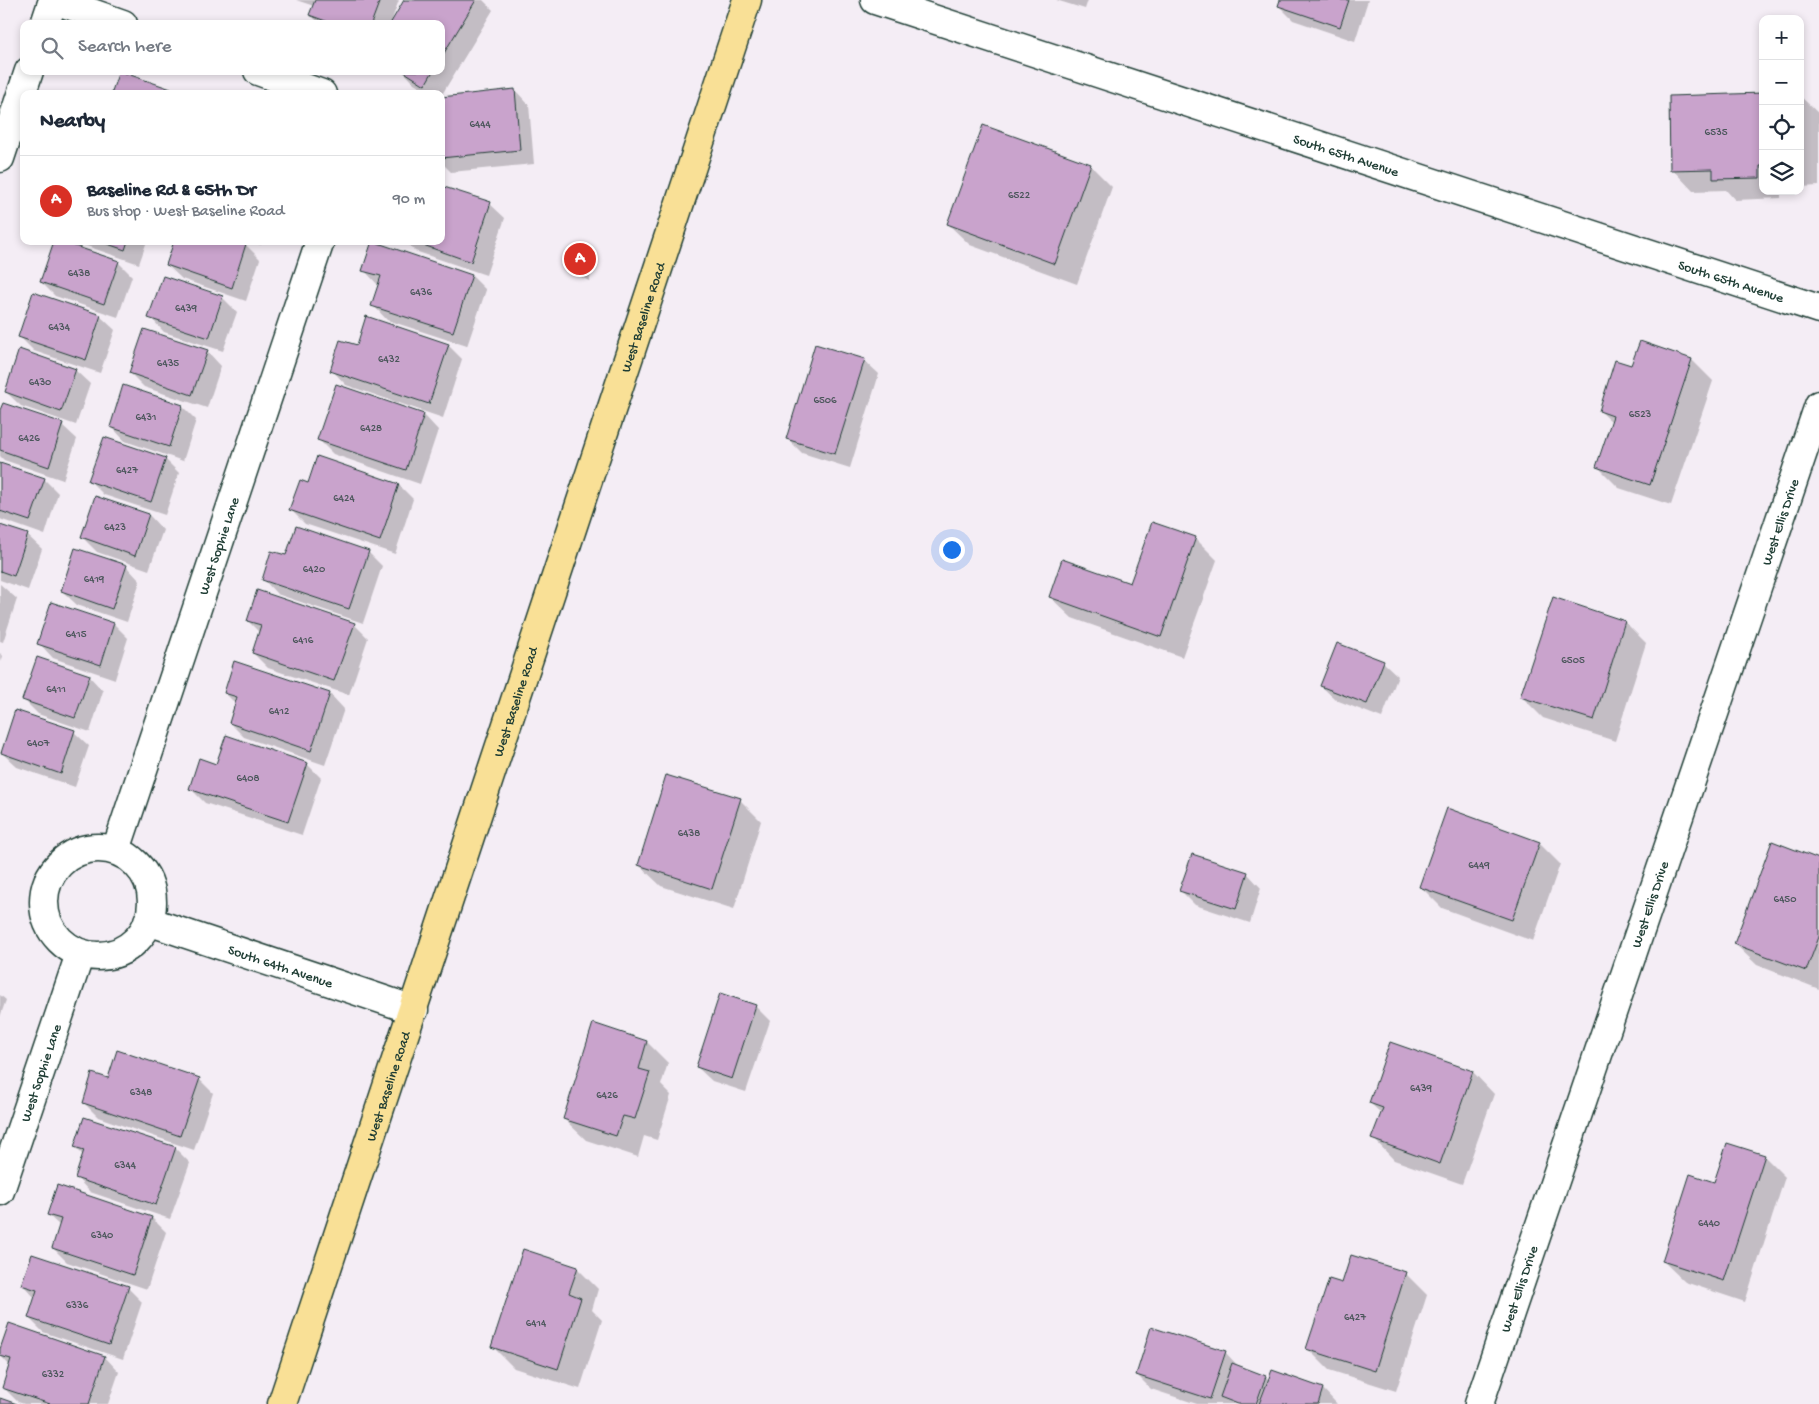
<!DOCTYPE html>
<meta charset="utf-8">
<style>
:root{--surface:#fff;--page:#f6f6f7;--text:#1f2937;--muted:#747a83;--line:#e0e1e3;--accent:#d93025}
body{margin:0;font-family:"Gochi Hand",sans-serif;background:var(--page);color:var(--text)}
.controls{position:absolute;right:15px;top:15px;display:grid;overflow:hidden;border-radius:10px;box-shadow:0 2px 8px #0003}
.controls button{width:45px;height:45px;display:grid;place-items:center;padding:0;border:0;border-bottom:1px solid var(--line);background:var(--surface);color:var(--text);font:25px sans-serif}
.you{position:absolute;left:951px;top:549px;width:18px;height:18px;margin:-12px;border:4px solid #fff;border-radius:50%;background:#1a73e8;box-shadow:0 0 0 8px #1a73e833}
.badge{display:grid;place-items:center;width:32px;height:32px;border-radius:50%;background:var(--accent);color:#fff;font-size:16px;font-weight:700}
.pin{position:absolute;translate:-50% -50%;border:2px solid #fff;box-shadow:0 1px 5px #0006}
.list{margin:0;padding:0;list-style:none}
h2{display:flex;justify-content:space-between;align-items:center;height:65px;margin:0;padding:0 20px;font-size:21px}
h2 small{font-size:16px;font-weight:400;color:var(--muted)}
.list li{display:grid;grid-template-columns:32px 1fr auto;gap:15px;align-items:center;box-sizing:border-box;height:90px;padding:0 20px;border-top:1px solid var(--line)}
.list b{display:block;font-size:19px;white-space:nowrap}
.list p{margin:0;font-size:16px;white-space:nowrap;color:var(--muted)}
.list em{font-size:16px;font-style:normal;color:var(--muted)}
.icon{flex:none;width:28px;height:28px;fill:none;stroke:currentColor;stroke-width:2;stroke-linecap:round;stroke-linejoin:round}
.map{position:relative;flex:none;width:1819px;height:1404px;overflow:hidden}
.search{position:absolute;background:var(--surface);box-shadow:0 2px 8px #0003;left:20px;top:20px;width:425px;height:55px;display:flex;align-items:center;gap:12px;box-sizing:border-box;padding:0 18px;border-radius:10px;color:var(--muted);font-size:19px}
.panel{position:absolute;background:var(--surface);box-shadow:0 2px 8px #0003;left:20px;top:90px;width:425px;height:155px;border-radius:10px}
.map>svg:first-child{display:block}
</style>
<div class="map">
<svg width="1819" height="1404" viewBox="0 0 1819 1404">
<rect width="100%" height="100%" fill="#f4edf5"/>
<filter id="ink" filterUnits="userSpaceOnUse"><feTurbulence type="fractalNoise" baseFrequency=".02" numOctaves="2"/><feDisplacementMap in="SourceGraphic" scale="10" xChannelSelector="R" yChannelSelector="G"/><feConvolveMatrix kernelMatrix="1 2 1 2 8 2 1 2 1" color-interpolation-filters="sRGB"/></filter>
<g filter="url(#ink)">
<!-- shadow -->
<g fill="#0003">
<path d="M296,0h103l-8,22 15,-22h77l10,10 -52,86v-2h-8l-19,-11 -11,-12h38v-47h-121l-9,-9 3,-9z"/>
<path d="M1056,0h32l-3,9z"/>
<path d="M1281,0h87l-13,41 -62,-21 -14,-14z"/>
<path d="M515,90l14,15 5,59 -83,8 -10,-10v-64z"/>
<path d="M1763,95v96h18v7l-46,2 -9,-10 -33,1 -21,-22z"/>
<path d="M1800,96l19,18v72l-19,1z"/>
<path d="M983,127l108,39 21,21 -35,97 -107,-39 -22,-21z"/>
<path d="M490,204l15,14 -19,57 -71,-24 -10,-10h36z"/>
<path d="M79,241h68l-8,23 -58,-20z"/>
<path d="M249,241h13l-1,4z"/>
<path d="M373,242l99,34 14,14 -19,56 -80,-26 -14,-15 5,-20 -14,-15z"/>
<path d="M246,245l14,14 -14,42 -64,-22 -15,-14z"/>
<path d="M588,256l7,7 -6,18 -6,-3 -7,-6z"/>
<path d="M118,262l14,14 -14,41 -63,-21 -14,-14z"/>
<path d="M222,297l15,15 -14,39 -59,-19 -14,-15z"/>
<path d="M100,316l15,14 -15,43 -66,-22 -15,-15z"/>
<path d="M448,345l14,14 -19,59 -97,-33 -14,-15 26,-23z"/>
<path d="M207,351l14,15 -14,42 -63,-21 -14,-14z"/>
<path d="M864,360l15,14 -29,94 -48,-15 -15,-15z"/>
<path d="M1692,360l21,21 -42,124 -52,-17 -22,-22 15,-44 -12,-11 32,-44z"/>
<path d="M75,370l15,14 -14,41 -55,-19 -15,-14z"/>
<path d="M337,386l87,29 14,15 -18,54 -87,-30 -14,-14z"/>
<path d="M182,406l14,14 -13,41 -58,-20 -14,-15z"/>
<path d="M0,414l62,11 15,14 -14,41 -59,-20 -4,-4z"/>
<path d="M165,459l14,14 -14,42 -61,-20 -14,-14z"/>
<path d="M0,464l44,15 14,14 -13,42 -45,-16z"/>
<path d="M309,484l90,1 14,14 -18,55 -90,-30 -14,-14z"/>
<path d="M95,497l54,18 14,15 -14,40 -52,-18 -15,-15z"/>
<path d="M0,526l27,9 15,14 -14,41 -28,-10z"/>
<path d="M1195,538l22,22 -35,97 -110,-39 -22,-21 81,-12z"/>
<path d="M368,552l14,14 -19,57 -86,-29 -14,-15 24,-22z"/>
<path d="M126,566l14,15 -13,41 -50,-17 -15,-14z"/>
<path d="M0,584l17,15 -14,43 -3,-1z"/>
<path d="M52,603l62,21 14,14 -13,41 -62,-21 -14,-15z"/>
<path d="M248,621l106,3 14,14 -19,57 -81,-27 -15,-15 7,-20z"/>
<path d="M1625,622l21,21 -31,98 -72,-23 -21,-21z"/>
<path d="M0,653l3,3 -3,9z"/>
<path d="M1383,662l15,14 -16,42 -46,-18 -15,-14z"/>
<path d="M235,663l95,31 14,15 -19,56 -81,-28 -14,-14 6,-19 -11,-11z"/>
<path d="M89,676l14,15 -13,41 -52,-18 -14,-14z"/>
<path d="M74,732l15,14 -14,41 -58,-20 -15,-14z"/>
<path d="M307,764l14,14 -19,57 -97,-32 -15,-15 27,-22z"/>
<path d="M740,800l21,21 -27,88 -73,-23 -22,-21z"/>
<path d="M1539,843l21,21 -27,77 -91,-33 -22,-22z"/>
<path d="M1819,860v129l-62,-24 -22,-21z"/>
<path d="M1247,873l14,15 -11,35 -55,-18 -14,-14z"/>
<path d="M0,995l6,5 -6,17z"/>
<path d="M755,1006l15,15 -24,71 -34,-11 -15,-14z"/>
<path d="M647,1042l21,21 -7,22 10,10 -14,45 -13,-4 -6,21 -52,-17 -22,-21z"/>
<path d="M1391,1043l82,29 21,22 -32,90 -68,-24 -21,-22 9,-24 -12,-11z"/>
<path d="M199,1079l14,14 -19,57 -96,-33 -14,-14 25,-23z"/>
<path d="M75,1147l100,1 15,15 -20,56 -80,-27 -14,-15 7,-22z"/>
<path d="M1764,1156l21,21 -40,125 -60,-20 -22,-21z"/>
<path d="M58,1187l94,31 14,14 -19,57 -80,-27 -14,-14 7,-22 -12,-11z"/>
<path d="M577,1268l21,21 -6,21 10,10 -22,69 -66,-21 -22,-22z"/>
<path d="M1405,1273l22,22 -31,96 -67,-21 -21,-21 35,-64z"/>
<path d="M23,1285l105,3 14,14 -19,57 -80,-27 -14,-14 6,-20z"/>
<path d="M1225,1352l14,15 27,10 3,3 54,9 14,15h-140l-46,-15 -14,-14z"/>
<path d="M0,1353l105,4 14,15 -11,32h-84l-6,-2 -15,-15 7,-21 -10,-11z"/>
</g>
<!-- building -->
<g fill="#c9a3cc" stroke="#1f3d34">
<path d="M315,0h65l-9,24h-37l-25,-9z"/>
<path d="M404,0h72l-35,58v-34h-51z"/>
<path d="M1280,0h69l-9,27 -62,-21z"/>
<path d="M119,71l52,18 -2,5h-58z"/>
<path d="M403,71h30l-8,14z"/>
<path d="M515,89l5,61 -79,8v-61z"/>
<path d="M1763,93v73h-3v12l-47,1v-10l-43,1 -1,-74z"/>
<path d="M983,125l108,39 -36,100 -108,-40z"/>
<path d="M441,186l50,16 -20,60 -59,-21h29z"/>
<path d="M54,241h6l59,20 -15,43 -64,-22z"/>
<path d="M99,241h29l-3,9z"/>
<path d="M174,241h66l6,3 -14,44 -66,-23z"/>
<path d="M372,241l100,34 -19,57 -82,-26 10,-30 -19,-5z"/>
<path d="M581,252l8,3 -7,20 -8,-3z"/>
<path d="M163,276l60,20 -14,42 -61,-20z"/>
<path d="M33,292l68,23 -15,45 -68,-23z"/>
<path d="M366,316l83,28 -20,60 -99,-33 10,-31 17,5z"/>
<path d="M144,329l64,21 -16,45 -63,-22z"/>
<path d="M1640,341l52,18 -42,126 -54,-18 17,-51 -14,-5 16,-51 16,5z"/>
<path d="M815,344l50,15 -30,95 -49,-15z"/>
<path d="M19,349l57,20 -15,43 -56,-20z"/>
<path d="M336,384l88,30 -18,56 -89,-30z"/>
<path d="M123,385l60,20 -14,42 -59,-20z"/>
<path d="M3,403l60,20 -14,44 -49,-17v-40z"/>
<path d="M104,437l62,21 -15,44 -63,-21z"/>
<path d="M317,456l82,28 -19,57 -91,-31 11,-30 8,3z"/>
<path d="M0,463l45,15 -15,43 -30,-10z"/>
<path d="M95,496l54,18 -14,42 -54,-19z"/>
<path d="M1152,522l44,15 -35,100 -112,-40 13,-38 68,24z"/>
<path d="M0,525l28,9 -14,42 -14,-5z"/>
<path d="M296,526l73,25 -20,58 -87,-29 9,-29 15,4z"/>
<path d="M75,548l52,17 -15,44 -51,-18z"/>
<path d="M257,590l98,33 -21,58 -82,-28 9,-28 -14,-4z"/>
<path d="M1553,597l72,24 -31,99 -74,-23z"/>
<path d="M51,602l63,21 -13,42 -64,-21z"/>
<path d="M1337,643l47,18 -17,43 -47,-18z"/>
<path d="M37,657l53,18 -15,43 -53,-18z"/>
<path d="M234,661l96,32 -19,58 -82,-28 8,-26 -13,-4z"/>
<path d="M15,710l60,20 -14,44 -60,-21z"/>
<path d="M226,735l82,28 -20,59 -99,-33 10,-31 17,6z"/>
<path d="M666,775l75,23 -29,91 -74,-24z"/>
<path d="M1447,808l93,34 -28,78 -93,-33z"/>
<path d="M1772,841l47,18v78l-13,34 -72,-27z"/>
<path d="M1192,854l56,18 -12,37 -57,-18z"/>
<path d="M720,993l36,12 -24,74 -36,-12z"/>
<path d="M593,1023l54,18 -8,28 11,3 -15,47 -12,-3 -7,20 -53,-17z"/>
<path d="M1390,1042l83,29 -33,93 -69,-25 12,-31 -14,-5z"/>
<path d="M117,1050l83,28 -20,58 -97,-33 9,-30 16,5z"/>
<path d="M84,1117l92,30 -20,58 -81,-27 9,-28 -10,-3z"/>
<path d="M1727,1143l38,12 -41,126 -62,-20 28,-87 24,8z"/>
<path d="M57,1185l95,32 -19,58 -81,-27 9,-29 -14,-4z"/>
<path d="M523,1249l55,18 -9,26 12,5 -23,71 -67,-22z"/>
<path d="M32,1254l97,32 -20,59 -81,-27 9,-28 -16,-5z"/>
<path d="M1351,1255l55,17 -31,99 -69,-22 23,-70 13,4z"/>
<path d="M9,1323l96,33 -16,48h-39l-48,-16 9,-29 -11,-3v-7z"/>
<path d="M1151,1327l75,24 -16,48 -74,-24z"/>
<path d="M1232,1363l34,13 -10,28h-18l-18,-7z"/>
<path d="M1272,1370l51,18 -5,16h-59z"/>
<path d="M0,1398l17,6h-17z"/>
</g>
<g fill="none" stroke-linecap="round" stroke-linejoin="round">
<defs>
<g id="minor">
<path d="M55,0l68,24"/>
<path id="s1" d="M875,0l944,309"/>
<path d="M45,24l8,-24"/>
<path d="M258,71l64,23"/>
<path d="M0,158l29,-87"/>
<circle cx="98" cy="902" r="54"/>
<path id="s2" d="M116,850l204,-609"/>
<path id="s3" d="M148,921l266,89"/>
<path id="s4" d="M0,1191l80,-237"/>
<path id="s5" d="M1479,1404l340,-999"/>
</g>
<g id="major">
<path id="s6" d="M282,1404l465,-1404"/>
</g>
</defs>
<!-- minor casing -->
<use href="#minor" stroke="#1f3d34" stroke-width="31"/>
<!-- major casing -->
<use href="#major" stroke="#1f3d34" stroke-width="31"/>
<!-- minor -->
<use href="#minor" stroke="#fff" stroke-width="28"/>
<!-- major -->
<use href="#major" stroke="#f9e096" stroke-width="28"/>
</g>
</g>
<g text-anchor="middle" stroke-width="4" stroke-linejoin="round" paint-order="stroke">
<!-- number labels -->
<g font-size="11" fill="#4a565a">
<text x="480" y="127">6444</text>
<text x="1716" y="135">6535</text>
<text x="1019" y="198">6522</text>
<text x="79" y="276">6438</text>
<text x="421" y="295">6436</text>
<text x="186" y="311">6439</text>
<text x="59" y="330">6434</text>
<text x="389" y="362">6432</text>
<text x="168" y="366">6435</text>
<text x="40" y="385">6430</text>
<text x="825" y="403">6506</text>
<text x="1640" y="417">6523</text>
<text x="146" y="420">6431</text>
<text x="371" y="431">6428</text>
<text x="29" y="441">6426</text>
<text x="127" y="473">6427</text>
<text x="344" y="501">6424</text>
<text x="115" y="530">6423</text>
<text x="314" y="572">6420</text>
<text x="94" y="582">6419</text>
<text x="76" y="637">6415</text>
<text x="303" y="643">6416</text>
<text x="1573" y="663">6505</text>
<text x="56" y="692">6411</text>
<text x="279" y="714">6412</text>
<text x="38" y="746">6407</text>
<text x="248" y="781">6408</text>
<text x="689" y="836">6438</text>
<text x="1479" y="868">6449</text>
<text x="1785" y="902">6450</text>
<text x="1421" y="1091">6439</text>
<text x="141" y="1095">6348</text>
<text x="607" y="1098">6426</text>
<text x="125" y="1168">6344</text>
<text x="1709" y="1226">6440</text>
<text x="102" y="1238">6340</text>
<text x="77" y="1308">6336</text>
<text x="1355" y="1320">6427</text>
<text x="536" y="1326">6414</text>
<text x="53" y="1377">6332</text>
</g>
<!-- street labels -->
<g font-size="14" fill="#1f3d34" stroke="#fff">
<text dy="5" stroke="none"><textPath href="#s1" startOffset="496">South 65th Avenue</textPath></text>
<text dy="5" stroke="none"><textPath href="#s1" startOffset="901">South 65th Avenue</textPath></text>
<text dy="5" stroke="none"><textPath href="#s6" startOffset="1145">West Baseline Road</textPath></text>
<text dy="5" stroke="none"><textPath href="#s5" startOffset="932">West Ellis Drive</textPath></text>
<text dy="5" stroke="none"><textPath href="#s2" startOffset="321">West Sophie Lane</textPath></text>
<text dy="5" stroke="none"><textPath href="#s6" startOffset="740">West Baseline Road</textPath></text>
<text dy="5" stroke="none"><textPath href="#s5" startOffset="528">West Ellis Drive</textPath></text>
<text dy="5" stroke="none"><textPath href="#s3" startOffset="140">South 64th Avenue</textPath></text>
<text dy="5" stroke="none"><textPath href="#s4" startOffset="125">West Sophie Lane</textPath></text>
<text dy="5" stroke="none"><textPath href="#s6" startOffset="335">West Baseline Road</textPath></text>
<text dy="5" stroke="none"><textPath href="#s5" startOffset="122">West Ellis Drive</textPath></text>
</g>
</g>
</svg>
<div class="controls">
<button>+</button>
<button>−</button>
<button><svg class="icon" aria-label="locate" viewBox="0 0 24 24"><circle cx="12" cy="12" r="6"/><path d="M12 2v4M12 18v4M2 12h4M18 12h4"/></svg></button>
<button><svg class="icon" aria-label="layers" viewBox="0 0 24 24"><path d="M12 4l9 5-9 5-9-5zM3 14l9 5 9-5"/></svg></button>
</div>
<div class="you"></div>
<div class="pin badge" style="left:580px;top:259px">A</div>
<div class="search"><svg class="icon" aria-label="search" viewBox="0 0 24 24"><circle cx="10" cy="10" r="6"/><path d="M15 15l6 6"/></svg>Search here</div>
<section class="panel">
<h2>Nearby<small></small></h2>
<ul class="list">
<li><span class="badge">A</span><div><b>Baseline Rd &amp; 65th Dr</b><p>Bus stop · West Baseline Road</p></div><em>90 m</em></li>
</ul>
</section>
</div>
